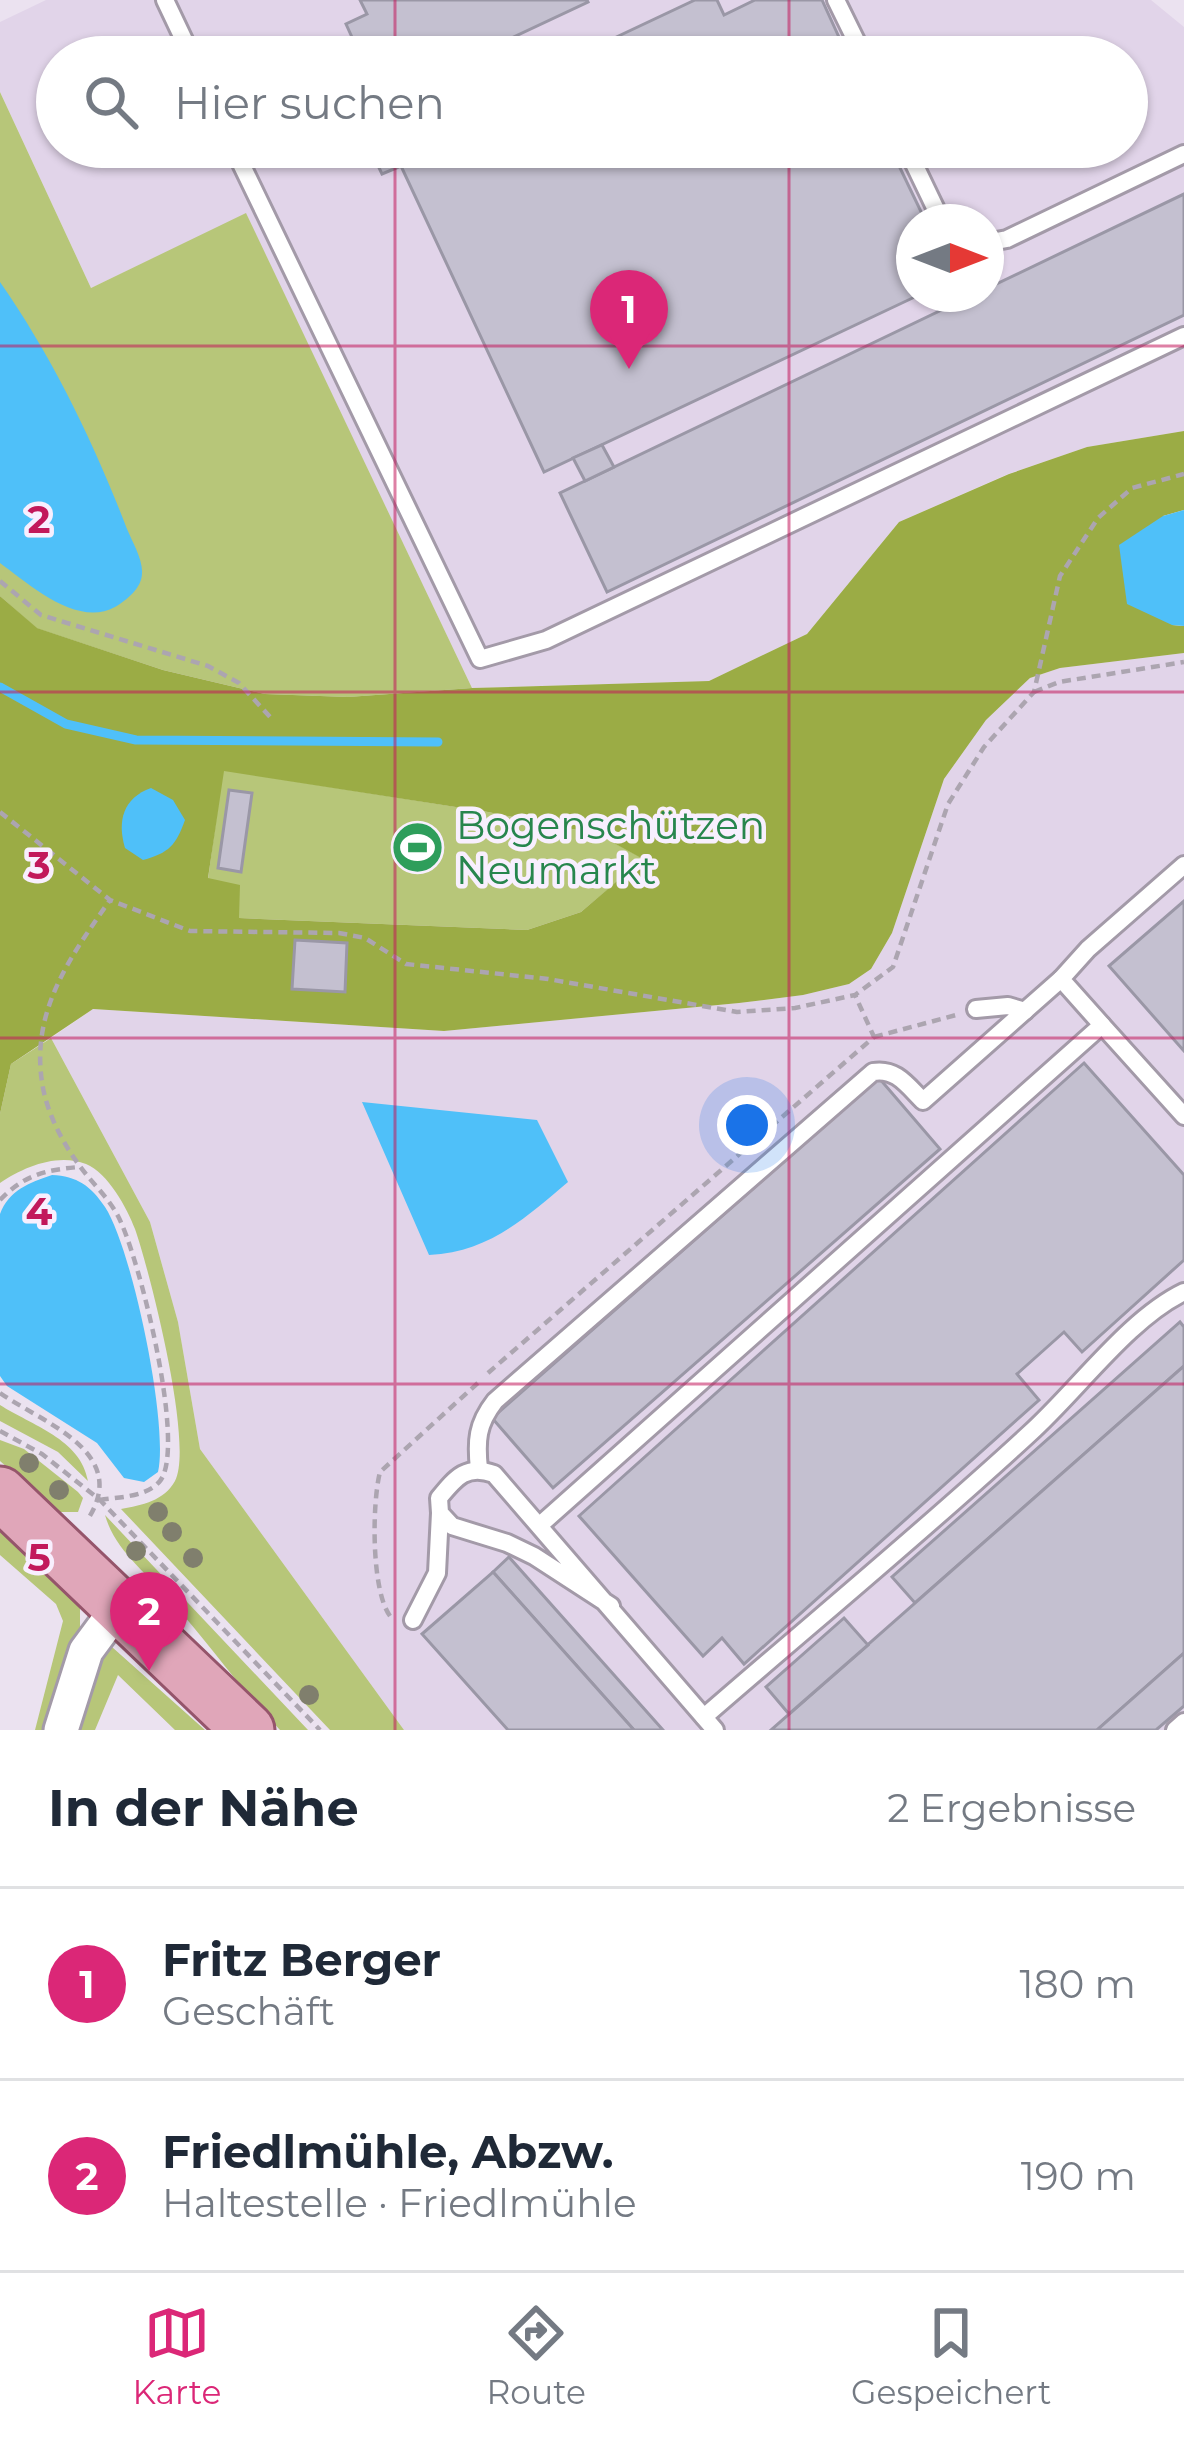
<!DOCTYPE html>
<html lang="de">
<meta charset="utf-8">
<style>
:root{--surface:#fff;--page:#f6f6f7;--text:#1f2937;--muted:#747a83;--line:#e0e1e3;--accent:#db2777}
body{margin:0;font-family:Montserrat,sans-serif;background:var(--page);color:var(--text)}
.compass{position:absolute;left:896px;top:204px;width:108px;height:108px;border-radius:50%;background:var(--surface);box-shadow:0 3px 9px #0004;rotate:90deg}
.you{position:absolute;left:747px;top:1125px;width:42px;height:42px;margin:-30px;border:9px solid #fff;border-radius:50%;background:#1a73e8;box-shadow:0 0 0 18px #1a73e833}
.badge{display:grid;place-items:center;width:78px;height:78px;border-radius:50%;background:var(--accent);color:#fff;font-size:39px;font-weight:700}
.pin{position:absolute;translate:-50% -99px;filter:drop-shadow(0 3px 6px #0008)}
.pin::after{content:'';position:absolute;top:63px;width:42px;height:36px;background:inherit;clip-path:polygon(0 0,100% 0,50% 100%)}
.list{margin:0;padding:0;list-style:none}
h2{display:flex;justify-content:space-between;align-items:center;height:156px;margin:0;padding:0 48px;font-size:51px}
h2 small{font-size:39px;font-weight:400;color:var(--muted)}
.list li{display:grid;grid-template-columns:78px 1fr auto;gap:36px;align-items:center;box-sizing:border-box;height:192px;padding:0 48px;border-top:3px solid var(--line)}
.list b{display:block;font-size:45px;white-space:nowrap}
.list p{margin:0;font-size:39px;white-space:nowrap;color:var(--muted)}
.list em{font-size:39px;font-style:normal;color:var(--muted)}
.icon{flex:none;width:66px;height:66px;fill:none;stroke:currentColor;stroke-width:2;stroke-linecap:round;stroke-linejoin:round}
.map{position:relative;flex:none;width:1184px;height:1730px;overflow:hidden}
.search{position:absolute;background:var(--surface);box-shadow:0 3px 9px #0004;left:36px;right:36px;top:36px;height:132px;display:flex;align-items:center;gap:30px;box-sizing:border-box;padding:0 42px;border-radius:66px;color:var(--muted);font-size:45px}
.sheet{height:540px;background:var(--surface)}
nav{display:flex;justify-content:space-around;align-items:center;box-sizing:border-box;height:168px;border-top:3px solid var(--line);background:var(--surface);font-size:33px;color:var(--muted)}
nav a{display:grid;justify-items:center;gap:6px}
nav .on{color:var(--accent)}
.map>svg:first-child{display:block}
</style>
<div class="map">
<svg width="1184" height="1730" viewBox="0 0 1184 1730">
<rect width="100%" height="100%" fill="#ebe2f0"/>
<!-- built -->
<g fill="#e1d4e9" fill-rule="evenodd">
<path d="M46,0h1105l33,27v404l-97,16 -79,27 -109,48 -92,112 -98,47 -237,7 -226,-474 -155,74 -91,-196v-70zM57,57h1070v90h-1070zM914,222h72v72h-72z"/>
<path d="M1184,653v1077h-780l-204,-281 -22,-127 -28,-100 -99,-184 42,-29 351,22 295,-28 64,-8 46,-11 22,-15 21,-36 52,-154 42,-59 44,-42 30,-10z"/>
</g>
<!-- green -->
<g fill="#b7c679">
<path d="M0,92l91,196 155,-75 226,475 -124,9 -83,-3 -102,-24 -127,-42 -36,-32z"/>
<path d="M223,770l265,42 109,22 47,25 -63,53 -54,18 -289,-12 -30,-39z"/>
<path d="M51,1038l99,184 28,100 22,127 204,281h-74l-209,-221c21,-4 43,-8 54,-28 19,-36 -25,-209 -40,-252 -8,-21 -27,-56 -49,-65 -29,-11 -62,3 -86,19v-69l11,-50z"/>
<path d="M0,1405c31,20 81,34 88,76l-30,-29 -58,-31z"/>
<path d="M0,1440l24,9 54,43 5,6 -5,14h-20l-58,-51z"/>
<path d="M105,1515l203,215h-28c-39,-41 -71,-86 -108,-128 -24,-28 -57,-51 -67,-87z"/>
<path d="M0,1520l80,77v32l-32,101h-13l28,-109 -7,-17 -56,-49z"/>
<path d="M112,1647l93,83h-30l-57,-55 -23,55h-22l29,-78z"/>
</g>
<!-- forest -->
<path fill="#9bac45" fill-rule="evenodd" d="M1184,431v79l-21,6 9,109 12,1v27l-124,15 -30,10 -44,42 -42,59 -52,154 -21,36 -22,15 -46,11 -64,8 -295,28 -351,-22 -82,55 -11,50v-518l37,32 126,42 102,24 83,3 124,-9 237,-7 98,-47 92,-112 110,-48 78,-27zM224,771l264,41 109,22 46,25 -62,53 -54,18 -288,-12 1,-33 -32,-7z"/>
<!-- water -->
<g fill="#4fc0f9">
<path d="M0,282c53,76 94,161 127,247 5,12 16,31 15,44 0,15 -15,27 -27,34 -38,21 -86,-23 -115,-44z"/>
<path d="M1184,510v116l-12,-1 -45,-21 -8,-59 44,-29z"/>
<path d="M151,788l22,12 12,20c-9,25 -16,33 -42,40l-18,-12c-8,-27 -2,-50 26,-60z"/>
<path d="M362,1102l175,18 31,62c-44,37 -79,70 -139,73z"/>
<path d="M52,1175c25,1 39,11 53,32 27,41 64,218 53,265l-14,10 -20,-4 -27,-35 -90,-57 -7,-10v-162c9,-24 29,-31 52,-39z"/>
</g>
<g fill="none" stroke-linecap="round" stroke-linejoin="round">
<!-- stream -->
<path stroke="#4fc0f9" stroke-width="9" d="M0,687l66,37 70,16 302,2"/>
</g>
<!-- building -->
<g fill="#c4c0d0" stroke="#9a97a6" stroke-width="3">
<path d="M360,0h227l1,2 -117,55h-110l-15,-33 21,-10z"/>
<path d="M695,0h22l7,15 31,-15h67l26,57h-274z"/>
<path d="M384,147h506l36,75h-12v72h7l-377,178 -143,-306 -19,8 -10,-21z"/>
<path d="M1184,194v121l-577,277 -47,-99 415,-199h11v-5z"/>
<path d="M602,445l12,22 -29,14 -12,-23z"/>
<path d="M229,790l23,3 -11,79 -23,-4z"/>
<path d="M1184,901v150l-75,-85z"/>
<path d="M295,940l52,3 -2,49 -53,-3z"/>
<path d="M1084,1063l100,112v85l-102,92 -18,-20 -47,42 22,26 -295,264 -22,-26 -19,18 -124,-140z"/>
<path d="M879,1078l61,71 -387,339 -61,-70z"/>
<path d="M1180,1322l4,5v39l-269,237 -23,-26z"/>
<path d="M1184,1366v287l-87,77h-326z"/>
<path d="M509,1557l154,173h-29l-141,-158z"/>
<path d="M493,1572l141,158h-126l-86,-96z"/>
<path d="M844,1618l24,27 -79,69 -23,-27z"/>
<path d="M1184,1653v53l-28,24h-59z"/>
</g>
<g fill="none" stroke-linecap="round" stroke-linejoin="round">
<defs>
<g id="service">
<path d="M165,0l27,57"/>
<path d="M836,0l28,57"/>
<path d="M233,147l247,512 66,-19 638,-304"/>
<path d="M906,147l36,75"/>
<path d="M986,243l21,-4 177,-85"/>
<path d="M976,1009l32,-3 17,5"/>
<path d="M1102,1025l82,91"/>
<path d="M479,1469c-3,-28 -2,-45 16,-68l378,-329c23,-4 34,13 50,29l138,-122"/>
<path d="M540,1525l562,-500 -41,-46 27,-30 96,-84"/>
<path d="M611,1606l-77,-50 -27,-13 -55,-17 -12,-13 -1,-15c17,-21 28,-34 55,-24l221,256"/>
<path d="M413,1620l24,-47 3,-60"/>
<path d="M704,1717c108,-94 220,-186 325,-283 48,-43 99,-115 155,-142"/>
<path d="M1175,1730l9,-8"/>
</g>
<path id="minor" d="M61,1730l25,-79 34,-46"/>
<path id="primary" d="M0,1493l248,237"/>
</defs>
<!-- service casing -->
<use href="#service" stroke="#a39aa8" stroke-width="22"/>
<!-- minor casing -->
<use href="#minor" stroke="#a39aa8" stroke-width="39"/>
<!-- primary casing -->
<use href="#primary" stroke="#95556b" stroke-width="57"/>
<!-- path -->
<g stroke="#aca5b0" stroke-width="4.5" stroke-dasharray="9 6" stroke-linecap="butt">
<path d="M0,581l41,34 167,51 31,17 32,35"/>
<path d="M1034,692l25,-10 125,-20"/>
<path d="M0,812l110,88 80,31 149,2 26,5 41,26 142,15 189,33 58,-4 60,-13 38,-28 55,-163 36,-57 50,-55 26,-116 38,-58 34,-30 52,-14"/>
<path d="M874,1037l82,-22"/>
<path d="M0,1200c24,-25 45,-30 79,-33"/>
<path d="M488,1373l386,-336 -19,-42"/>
<path d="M0,1393c43,30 131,59 88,126"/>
<path d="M0,1431l42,23 58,46 220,230"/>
<path d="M100,1500c19,-3 47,-3 60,-19 27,-34 -21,-225 -42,-265 -10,-19 -27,-34 -39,-51 -17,-23 -33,-54 -37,-83 -11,-72 29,-126 68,-182"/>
<path d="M390,1616c-19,-26 -18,-113 -10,-144l100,-91"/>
</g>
<!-- service -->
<use href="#service" stroke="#fff" stroke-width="16"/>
<!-- minor -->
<use href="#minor" stroke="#fff" stroke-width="33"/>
<!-- primary -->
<use href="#primary" stroke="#e0a6b9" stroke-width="51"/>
</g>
<!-- trees -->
<g fill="#807f6d">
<circle cx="29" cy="1463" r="10"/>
<circle cx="59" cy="1490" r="10"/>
<circle cx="158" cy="1512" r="10"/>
<circle cx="172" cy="1532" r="10"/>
<circle cx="136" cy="1551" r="10"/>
<circle cx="193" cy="1558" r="10"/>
<circle cx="309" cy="1695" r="10"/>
</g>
<!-- grid -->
<path fill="none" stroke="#c2185b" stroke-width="3" stroke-opacity="0.55" d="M395,0v57M789,0v57M395,147v1583M789,147v1583M0,346h1184M0,692h1184M0,1038h1184M0,1384h1184"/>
<!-- icons -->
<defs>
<symbol id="stadium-disc" viewBox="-11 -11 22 22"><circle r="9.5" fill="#2e9e5b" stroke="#f8effe"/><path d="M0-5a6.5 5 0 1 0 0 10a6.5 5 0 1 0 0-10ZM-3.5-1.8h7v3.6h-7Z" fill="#fff"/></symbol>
</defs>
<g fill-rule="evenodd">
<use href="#stadium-disc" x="388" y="818" width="59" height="59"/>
</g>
<g text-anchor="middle" stroke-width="9" stroke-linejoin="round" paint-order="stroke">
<!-- leisure labels -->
<g font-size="39" fill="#27864d" stroke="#f8effe" text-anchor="start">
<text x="456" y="839">Bogenschützen<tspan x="456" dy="45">Neumarkt</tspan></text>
</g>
</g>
<g font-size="39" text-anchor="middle" font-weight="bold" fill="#c2185b" stroke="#f8effe" stroke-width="9" stroke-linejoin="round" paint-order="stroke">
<text x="39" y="533">2</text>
<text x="39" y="879">3</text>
<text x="39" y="1225">4</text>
<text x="39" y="1571">5</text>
</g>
</svg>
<svg class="compass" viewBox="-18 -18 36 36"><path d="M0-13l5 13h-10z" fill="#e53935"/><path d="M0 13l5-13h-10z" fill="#747a83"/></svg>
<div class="you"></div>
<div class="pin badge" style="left:629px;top:369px">1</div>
<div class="pin badge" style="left:149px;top:1671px">2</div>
<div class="search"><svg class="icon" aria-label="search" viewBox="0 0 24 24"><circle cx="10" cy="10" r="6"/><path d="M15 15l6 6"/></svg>Hier suchen</div>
</div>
<section class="sheet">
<h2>In der Nähe<small>2 Ergebnisse</small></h2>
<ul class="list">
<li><span class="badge">1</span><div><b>Fritz Berger</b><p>Geschäft</p></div><em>180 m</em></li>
<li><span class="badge">2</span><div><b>Friedlmühle, Abzw.</b><p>Haltestelle · Friedlmühle</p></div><em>190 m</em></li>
</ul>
</section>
<nav>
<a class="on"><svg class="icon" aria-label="map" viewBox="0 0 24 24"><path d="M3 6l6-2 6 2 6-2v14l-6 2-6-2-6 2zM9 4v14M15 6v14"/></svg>Karte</a>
<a><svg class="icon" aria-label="directions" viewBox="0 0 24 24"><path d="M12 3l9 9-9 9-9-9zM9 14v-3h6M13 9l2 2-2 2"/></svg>Route</a>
<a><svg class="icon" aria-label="saved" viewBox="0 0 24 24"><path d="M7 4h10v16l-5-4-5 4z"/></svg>Gespeichert</a>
</nav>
